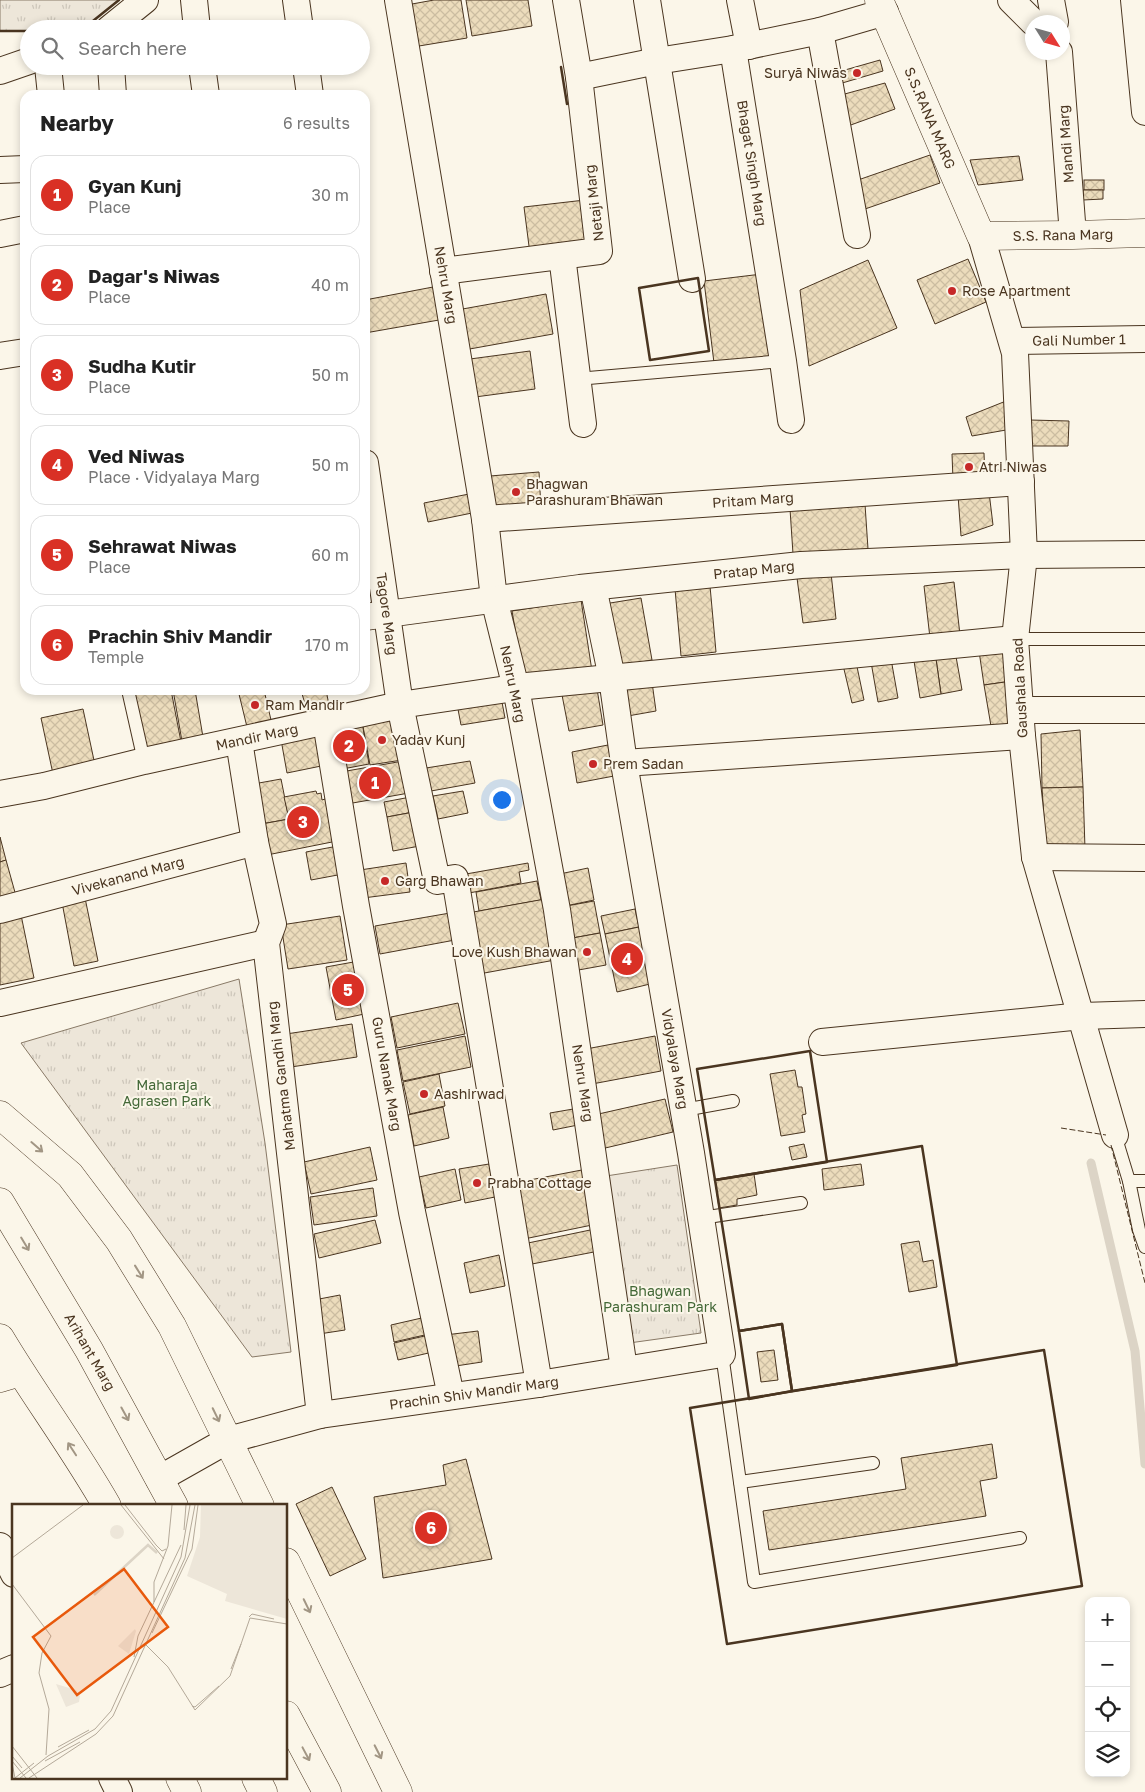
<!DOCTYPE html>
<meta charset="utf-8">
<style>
:root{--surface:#fff;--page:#f2f2f2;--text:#222;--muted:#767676;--line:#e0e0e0;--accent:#d93025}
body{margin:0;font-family:"Golos Text",sans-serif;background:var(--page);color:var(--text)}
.controls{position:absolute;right:15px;bottom:15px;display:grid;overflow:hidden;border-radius:10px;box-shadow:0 2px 8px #0003}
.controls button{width:45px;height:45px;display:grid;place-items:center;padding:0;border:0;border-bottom:1px solid var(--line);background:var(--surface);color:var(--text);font:25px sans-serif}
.compass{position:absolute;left:1025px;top:15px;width:45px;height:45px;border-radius:50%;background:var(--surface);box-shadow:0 2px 8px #0003;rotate:127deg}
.you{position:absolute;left:501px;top:799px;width:18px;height:18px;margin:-12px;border:4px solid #fff;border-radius:50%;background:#1a73e8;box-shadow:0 0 0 8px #1a73e833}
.badge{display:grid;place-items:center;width:32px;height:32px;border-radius:50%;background:var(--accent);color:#fff;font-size:16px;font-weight:700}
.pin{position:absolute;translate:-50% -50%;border:2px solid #fff;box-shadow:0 1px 5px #0006}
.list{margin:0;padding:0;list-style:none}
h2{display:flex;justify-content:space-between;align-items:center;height:65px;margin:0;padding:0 20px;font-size:21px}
h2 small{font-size:16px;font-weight:400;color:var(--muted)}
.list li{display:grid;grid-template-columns:32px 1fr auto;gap:15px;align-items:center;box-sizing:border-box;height:80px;margin:0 10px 10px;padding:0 10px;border:1px solid var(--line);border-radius:15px}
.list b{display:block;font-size:19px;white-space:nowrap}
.list p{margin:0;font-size:16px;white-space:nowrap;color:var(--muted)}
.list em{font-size:16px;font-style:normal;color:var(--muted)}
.icon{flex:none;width:28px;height:28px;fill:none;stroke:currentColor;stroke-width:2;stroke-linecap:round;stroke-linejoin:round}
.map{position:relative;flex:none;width:1145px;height:1792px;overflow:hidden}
.search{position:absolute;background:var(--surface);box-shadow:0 2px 8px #0003;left:20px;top:20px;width:350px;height:55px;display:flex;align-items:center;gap:12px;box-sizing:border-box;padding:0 18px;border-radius:28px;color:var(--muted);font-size:19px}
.panel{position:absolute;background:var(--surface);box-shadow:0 2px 8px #0003;left:20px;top:90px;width:350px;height:605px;border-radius:15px}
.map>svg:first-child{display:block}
</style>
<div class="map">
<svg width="1145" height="1792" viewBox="0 0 1145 1792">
<defs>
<pattern id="park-tufts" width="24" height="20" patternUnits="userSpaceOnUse" patternTransform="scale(1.25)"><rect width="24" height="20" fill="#ede6d9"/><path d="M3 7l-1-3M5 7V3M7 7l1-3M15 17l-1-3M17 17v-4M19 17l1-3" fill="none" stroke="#cdc6ba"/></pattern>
<pattern id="building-cross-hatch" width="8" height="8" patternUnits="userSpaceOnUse" patternTransform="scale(1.25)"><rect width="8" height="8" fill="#ecdcbc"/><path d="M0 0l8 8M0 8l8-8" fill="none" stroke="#ccbda1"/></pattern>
</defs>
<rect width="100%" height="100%" fill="#fbf6e9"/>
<!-- park -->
<g fill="url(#park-tufts)" stroke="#887966">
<path d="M0,0h119l-36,29h-54v2h-29z"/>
<path d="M239,979l26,164 26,209 -39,5 -231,-314z"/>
<path d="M677,1165l24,168 -72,10 -23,-167z"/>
</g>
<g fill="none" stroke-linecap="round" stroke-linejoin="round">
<!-- stream -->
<path stroke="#dcd4c6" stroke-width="9" d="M1091,1163l44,188 10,113"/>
</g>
<!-- building -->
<g fill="url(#building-cross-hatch)" stroke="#4a3520">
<path d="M434,0h27l6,38 -60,10 -6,-42z"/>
<path d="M466,0h62l4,26 -60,10z"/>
<path d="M880,60l3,11 -51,15 -1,-12z"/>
<path d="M885,83l10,26 -47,17 -7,-31z"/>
<path d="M930,155l10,28 -75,26 -7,-29z"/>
<path d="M1019,156l4,24 -45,5 -8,-25z"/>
<rect x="1084" y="180" width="20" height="10"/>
<path d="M1083,190h20v9l-20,1z"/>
<path d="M585,200l5,47 -60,7 -6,-47z"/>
<path d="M968,259l18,43 -51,22 -18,-44z"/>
<path d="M868,260l29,68 -88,38 -9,-76z"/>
<path d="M762,274l10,82 -58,7 -10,-82z"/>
<path d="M433,287l6,33 -74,13v-33z"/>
<path d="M546,294l7,40 -89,16 -7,-40z"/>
<path d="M530,351l5,38 -60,8 -5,-38z"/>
<path d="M1006,401v29l-34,6 -6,-19z"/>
<path d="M1030,420l39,1 -1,25h-38z"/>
<path d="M984,453l1,27h-32l-1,-26z"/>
<path d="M539,472l2,37 -49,3 -2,-36z"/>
<path d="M989,492l4,33 -32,11 -3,-41z"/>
<path d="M469,494l3,19 -44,9 -4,-19z"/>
<path d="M865,504l3,45 -75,5 -3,-45z"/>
<path d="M831,573l5,46 -33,4 -6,-45z"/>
<path d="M954,582l6,53 -30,3 -6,-52z"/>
<path d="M710,586l6,66 -35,4 -6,-67z"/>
<path d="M641,598l11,62 -37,7 -11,-63z"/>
<path d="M581,600l11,71 -68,10 -12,-70z"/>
<path d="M1008,648l4,33 -28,4 -5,-34z"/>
<path d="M955,651l7,39 -21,4 -6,-42z"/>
<path d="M935,652l6,42 -21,4 -7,-43z"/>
<path d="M891,659l7,39 -20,4 -7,-40z"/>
<path d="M856,662l8,38 -12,3 -9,-38z"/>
<path d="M651,675l5,36 -34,6 -6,-36z"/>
<path d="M1012,681l5,47 -25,4 -8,-47z"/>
<path d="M597,689l6,36 -34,6 -7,-36z"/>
<path d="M156,690h15l11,57 -37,7 -12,-59z"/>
<path d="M173,690h22l9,53 -21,4z"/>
<path d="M238,690h26l7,30 -24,7z"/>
<path d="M301,690h25l4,20 -22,5z"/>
<path d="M501,697l4,21 -44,7 -4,-21z"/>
<path d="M83,709l12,56 -42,9 -12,-56z"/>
<path d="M394,717l8,43 -32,5 -8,-44z"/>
<path d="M362,722l7,42 -32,6 -8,-43z"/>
<path d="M322,725l9,39 -44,9 -7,-39z"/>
<path d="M1080,730l3,57 -41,1 -1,-54z"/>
<path d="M608,745l6,31 -37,7 -5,-31z"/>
<path d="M403,761l6,32 -62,11 -6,-32z"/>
<path d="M470,761l5,22 -44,8 -5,-23z"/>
<path d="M281,779l8,40 -33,6 -8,-40z"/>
<path d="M1083,787l2,62 -39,-1 -4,-60z"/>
<path d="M316,791l1,3 4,-1 1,7 3,-1 12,42 -70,14 -11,-30 33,-6 -5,-22z"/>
<path d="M463,791l5,22 -30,6 -5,-23z"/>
<path d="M416,796l3,15 -32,6 -3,-15z"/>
<path d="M419,811l6,34 -32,6 -6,-34z"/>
<path d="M0,837l6,23 -6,2z"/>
<path d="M338,846l5,28 -32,6 -5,-28z"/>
<path d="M6,860l10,36 -16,4v-38z"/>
<path d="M406,863l4,29 -47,6 -3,-28z"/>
<path d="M528,863l1,7 -10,2 2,11 -52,10 -3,-19z"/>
<path d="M588,868l6,32 -33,7 -6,-32z"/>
<path d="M537,881l4,19 -62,11 -3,-19z"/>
<path d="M84,893l14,68 -24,5 -13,-69z"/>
<path d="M545,899l10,61 -76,14 -11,-61z"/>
<path d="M594,901l6,32 -33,6 -6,-32z"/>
<path d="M635,909l4,18 -34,7 -4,-18z"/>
<path d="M20,910l14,68 -34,7v-71z"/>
<path d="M450,913l5,27 -75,14 -5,-28z"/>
<path d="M340,916l7,44 -59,9 -7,-44z"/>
<path d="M639,927l11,57 -33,8 -12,-58z"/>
<path d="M600,933l6,32 -33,6 -6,-32z"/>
<path d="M359,961l10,52 -33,7 -10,-53z"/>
<path d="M458,1003l7,31 -68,14 -6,-31z"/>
<path d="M352,1024l5,33 -66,10 -5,-33z"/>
<path d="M465,1036l6,31 -68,14 -6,-31z"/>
<path d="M655,1036l6,35 -69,13 -6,-35z"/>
<path d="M795,1070l3,17h4l4,27 -4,1 3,17 -24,4 -11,-62z"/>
<path d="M439,1074l6,32 -35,8 -7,-32z"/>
<path d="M665,1099l8,33 -72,17 -7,-34z"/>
<path d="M443,1107l6,31 -35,8 -6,-31z"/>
<path d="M579,1108l4,16 -30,6 -3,-17z"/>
<path d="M804,1144l3,13 -15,3 -3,-13z"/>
<path d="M370,1147l7,33 -66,14 -7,-32z"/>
<path d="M489,1164l6,33 -30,6 -6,-34z"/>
<path d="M861,1164l3,21 -40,5 -2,-21z"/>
<path d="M455,1169l6,31 -35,8 -7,-31z"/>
<path d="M587,1169l10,55 -73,15 -10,-56z"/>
<path d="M754,1174l3,21 -20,4v6l-18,3 -4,-28z"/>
<path d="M373,1188l4,28 -63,9 -4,-28z"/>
<path d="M375,1220l6,23 -62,15 -5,-24z"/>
<path d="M595,1229l4,22 -67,13 -4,-21z"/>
<path d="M919,1241l4,21 10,-2 4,27 -28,5 -8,-48z"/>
<path d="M499,1255l6,31 -35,7 -6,-30z"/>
<path d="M340,1295l5,35 -26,4 -5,-34z"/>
<path d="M426,1317l3,17 -35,8 -3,-17z"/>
<path d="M478,1331l4,31 -33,5 -4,-32z"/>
<path d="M429,1335l4,17 -35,8 -4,-17z"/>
<path d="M774,1350l4,30 -17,2 -4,-30z"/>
<path d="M992,1444l5,34 -17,3 6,35 -217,34 -6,-39 143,-22 -5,-31z"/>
<path d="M466,1459l26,100 -109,19 -9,-81 72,-12 -3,-20z"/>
<path d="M332,1487l34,72 -36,17 -34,-72z"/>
</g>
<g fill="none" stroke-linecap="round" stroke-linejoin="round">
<defs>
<g id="service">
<path d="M271,29l28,-4"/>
<path d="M577,379l206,-18"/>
<path d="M1015,639h130"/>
<path d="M128,690l16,71"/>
<path d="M684,1110l49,-9"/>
<path d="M1115,1135l14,46 10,49 6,17"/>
<path d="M1129,1181h16"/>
<path d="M701,1218l100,-15"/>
<path d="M722,1354l32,228 266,-44"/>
<path d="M740,1482l133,-19"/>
</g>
<g id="minor">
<path d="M194,0l3,29"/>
<path d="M296,0l4,29"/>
<path d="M398,0l87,519 9,80 22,89 41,222 67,459"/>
<path d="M647,0l45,279"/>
<path d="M740,0l9,46"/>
<path d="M1011,0l22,22"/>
<path d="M1051,0l4,22"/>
<path d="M1134,0l11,112"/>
<path d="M109,29l36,-29"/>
<path d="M820,31l37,204"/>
<path d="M733,49l50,312 8,59"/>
<path d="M1059,52l14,183"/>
<path d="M48,66l3,29"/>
<path d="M111,66l2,29"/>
<path d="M202,66l4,29"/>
<path d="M306,66l4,29"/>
<path d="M0,71l29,-10"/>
<path d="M579,77l78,-16 76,-12 87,-18 65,-19"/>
<path d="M0,170l25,-1"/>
<path d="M0,234l25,-5"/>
<path d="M981,236l34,117 9,202 -9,84 7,97 13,121 80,278"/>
<path d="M562,256l21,168"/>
<path d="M443,271l156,-20 -20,-174 -13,-77"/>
<path d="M1013,341l132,-2"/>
<path d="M0,356l25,-4"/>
<path d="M365,463l35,242 37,176 18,-3 84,506"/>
<path d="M485,519l536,-37"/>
<path d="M365,617l215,-29 221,-23 223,-10 121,-1"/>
<path d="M1021,710h124"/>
<path d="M326,722l30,184 56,306 39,184"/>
<path d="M239,741l16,101 18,82 -7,19 54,472"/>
<path d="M624,763l398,-27"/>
<path d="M0,794l44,-8 100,-25 256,-56 127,-19 488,-47"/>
<path d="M1035,857l110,1"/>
<path d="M0,910l255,-68"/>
<path d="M0,1003l266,-60"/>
<path d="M822,1042l260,-26 63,-2"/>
<path d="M159,1479l69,-39 92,-25 219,-31 183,-30 -31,-201 -67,-390 -12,-85 -19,-91"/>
<path d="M0,1546l14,28"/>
<path d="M0,1674l14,-6"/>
<path d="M112,1778l7,14"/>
</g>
<g id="tertiary">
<path d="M879,0l102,236 92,-1 72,-2"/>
<path d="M0,1115l70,60 49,65 53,86 88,180"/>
<path d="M0,1378l20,-6"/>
<path d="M286,1562l112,230"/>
<path d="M180,1778l7,14"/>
</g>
<g id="primary">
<path d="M0,1202l89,148 85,156"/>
<path d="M0,1338c34,57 74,110 107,168"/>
<path d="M286,1715l41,77"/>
<path d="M256,1778l7,14"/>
</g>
</defs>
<!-- service casing -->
<use href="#service" stroke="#4a3520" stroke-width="14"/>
<!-- minor casing -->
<use href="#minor" stroke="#4a3520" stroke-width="28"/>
<!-- tertiary casing -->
<use href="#tertiary" stroke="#4a3520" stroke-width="29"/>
<!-- primary casing -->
<use href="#primary" stroke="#4a3520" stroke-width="29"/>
<!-- service -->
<use href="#service" stroke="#fbf6e9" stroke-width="12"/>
<!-- minor -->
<use href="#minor" stroke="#fbf6e9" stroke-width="26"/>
<!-- tertiary -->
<use href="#tertiary" stroke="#fbf6e9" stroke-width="28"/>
<!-- primary -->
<use href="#primary" stroke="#fbf6e9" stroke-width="28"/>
<!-- fence -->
<g stroke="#4a3520" stroke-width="1" stroke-dasharray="6 2.5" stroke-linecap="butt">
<path d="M1061,1128l45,7"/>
<path d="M1111,1145l34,138"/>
</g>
<!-- wall -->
<g stroke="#4a3520" stroke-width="2.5">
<path d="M83,29l36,-29"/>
<path d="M0,31h29"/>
<path d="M561,67l6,37"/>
<path d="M698,278l11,73 -59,9 -11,-72z"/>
<path d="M810,1051l17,111 -112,18 -18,-111z"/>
<path d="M922,1146l35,219 -165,26 -10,-67 -43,7 -24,-151z"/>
<path d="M782,1324l10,67 -43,8 -10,-68z"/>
<path d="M1044,1350l38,236 -355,58 -37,-236z"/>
</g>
</g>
<!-- one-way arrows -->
<defs><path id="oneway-shaft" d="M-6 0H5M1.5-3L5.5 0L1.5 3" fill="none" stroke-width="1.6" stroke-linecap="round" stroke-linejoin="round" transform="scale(1.25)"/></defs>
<g stroke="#a29684">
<use href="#oneway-shaft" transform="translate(37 1147) rotate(41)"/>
<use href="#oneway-shaft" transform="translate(25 1244) rotate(59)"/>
<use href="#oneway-shaft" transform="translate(139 1272) rotate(58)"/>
<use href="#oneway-shaft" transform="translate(125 1414) rotate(61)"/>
<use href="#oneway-shaft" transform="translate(216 1415) rotate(64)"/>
<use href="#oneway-shaft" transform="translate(72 1449) rotate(-123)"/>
<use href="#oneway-shaft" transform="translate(307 1606) rotate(64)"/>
<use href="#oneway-shaft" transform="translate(378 1752) rotate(63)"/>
<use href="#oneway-shaft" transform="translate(306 1754) rotate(62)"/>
</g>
<!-- markers -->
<g fill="#c62828" stroke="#fbf6e9" stroke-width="2">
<circle cx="857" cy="73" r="5"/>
<circle cx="952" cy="291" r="5"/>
<circle cx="969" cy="467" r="5"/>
<circle cx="516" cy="492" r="5"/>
<circle cx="255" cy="705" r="5"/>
<circle cx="382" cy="740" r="5"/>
<circle cx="593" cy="764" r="5"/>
<circle cx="385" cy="881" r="5"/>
<circle cx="587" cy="952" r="5"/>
<circle cx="424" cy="1094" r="5"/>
<circle cx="477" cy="1183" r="5"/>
</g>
<g text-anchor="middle" stroke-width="4" stroke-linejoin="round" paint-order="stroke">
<!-- poi labels -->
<g font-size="14" fill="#4a3520" stroke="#fbf6e9" text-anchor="start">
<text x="847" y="78" text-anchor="end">Suryā Niwās</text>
<text x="962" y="296">Rose Apartment</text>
<text x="979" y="472">Atri Niwas</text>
<text x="526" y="489">Bhagwan<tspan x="526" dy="16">Parashuram Bhawan</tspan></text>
<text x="265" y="710">Ram Mandir</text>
<text x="392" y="745">Yadav Kunj</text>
<text x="603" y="769">Prem Sadan</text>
<text x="395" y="886">Garg Bhawan</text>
<text x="577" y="957" text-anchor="end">Love Kush Bhawan</text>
<text x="434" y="1099">Aashirwad</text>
<text x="487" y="1188">Prabha Cottage</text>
</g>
<!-- street labels -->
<g font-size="14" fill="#4a3520" stroke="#fbf6e9">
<text transform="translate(930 118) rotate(67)" y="5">S.S.RANA MARG</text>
<text transform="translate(1066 144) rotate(-94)" y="5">Mandi Marg</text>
<text transform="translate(752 163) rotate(81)" y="5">Bhagat Singh Marg</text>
<text transform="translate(594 203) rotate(-97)" y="5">Netaji Marg</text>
<text transform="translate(1063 235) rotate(-1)" y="5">S.S. Rana Marg</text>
<text transform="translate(446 285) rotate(80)" y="5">Nehru Marg</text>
<text transform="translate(1079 340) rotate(-1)" y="5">Gali Number 1</text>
<text transform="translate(753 500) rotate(-4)" y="5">Pritam Marg</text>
<text transform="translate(754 570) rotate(-6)" y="5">Pratap Marg</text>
<text transform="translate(387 614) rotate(82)" y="5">Tagore Marg</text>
<text transform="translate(513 684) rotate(78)" y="5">Nehru Marg</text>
<text transform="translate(1020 688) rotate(-93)" y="5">Gaushala Road</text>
<text transform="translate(257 737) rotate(-12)" y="5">Mandir Marg</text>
<text transform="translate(128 876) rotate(-15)" y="5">Vivekanand Marg</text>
<text transform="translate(675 1059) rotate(80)" y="5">Vidyalaya Marg</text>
<text transform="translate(387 1074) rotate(80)" y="5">Guru Nanak Marg</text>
<text transform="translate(281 1076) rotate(-97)" y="5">Mahatma Gandhi Marg</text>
<text transform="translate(583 1083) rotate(81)" y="5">Nehru Marg</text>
<text transform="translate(90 1352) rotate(60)" y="5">Arihant Marg</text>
<text transform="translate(474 1393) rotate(-8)" y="5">Prachin Shiv Mandir Marg</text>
</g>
<!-- park labels -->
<g font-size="14" fill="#436837" stroke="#fbf6e9">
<text x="167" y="1090">Maharaja<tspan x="167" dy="16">Agrasen Park</tspan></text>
<text x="660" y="1296">Bhagwan<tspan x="660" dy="16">Parashuram Park</tspan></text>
</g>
</g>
<!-- overview -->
<g transform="translate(12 1504)">
<rect width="275" height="275" fill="#fbf6e9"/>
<path d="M189,1h86v114l-62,-18 2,-7 -40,-18 13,-39z" fill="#ede6d9"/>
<path d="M123,125l1,2 -7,23 -11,-8zM44,180l20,6 4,6 -1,6 -13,5z" fill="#ede6d9"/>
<path d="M98 28a7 7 0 1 1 14 0a7 7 0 1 1-14 0Z" fill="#ede6d9"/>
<path fill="none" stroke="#dcd4c6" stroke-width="2.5" d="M82,91l54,-50 9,8"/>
<path fill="none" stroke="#b4a999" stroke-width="1" d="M109,1l43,54M113,1l31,40 6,6 4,-2M172,26l2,-25M0,54l71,-53M0,80l39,52 -9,17 -3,20 10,36 -3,46M142,98v-20l14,-36 4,-41M237,113l3,-3 22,5M140,129l40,-84 6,-44M133,140l23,23 27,43 35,-34 20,-58 37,6M122,153l4,-21 43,-91M219,165l10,-25M180,202l3,1 24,-21M0,242l25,32M46,243l31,-17M0,252l10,12M0,257l14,17M33,257l35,-19M0,259l3,15M3,274l19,-15M8,274l28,-22 47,-27 16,-18 70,-154 9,-52M17,274l67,-44 17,-18 72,-158 10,-53"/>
<path fill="#e8590c" fill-opacity="0.15" stroke="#e8590c" stroke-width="2.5" d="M112,65l44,58 -91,68 -44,-58z"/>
<rect width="275" height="275" fill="none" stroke="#4a3520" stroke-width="2.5"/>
</g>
</svg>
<div class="controls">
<button>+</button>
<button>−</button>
<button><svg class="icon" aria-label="locate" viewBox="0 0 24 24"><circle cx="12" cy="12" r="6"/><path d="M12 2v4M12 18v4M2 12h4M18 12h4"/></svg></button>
<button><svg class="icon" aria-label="layers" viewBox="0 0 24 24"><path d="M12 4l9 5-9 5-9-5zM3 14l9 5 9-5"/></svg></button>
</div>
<svg class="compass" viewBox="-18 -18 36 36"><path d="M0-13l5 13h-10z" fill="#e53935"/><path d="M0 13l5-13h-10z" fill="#767676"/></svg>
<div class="you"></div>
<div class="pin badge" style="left:375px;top:783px">1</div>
<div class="pin badge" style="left:349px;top:746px">2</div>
<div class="pin badge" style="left:303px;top:822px">3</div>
<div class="pin badge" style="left:627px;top:959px">4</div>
<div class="pin badge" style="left:348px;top:990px">5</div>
<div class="pin badge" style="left:431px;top:1528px">6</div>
<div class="search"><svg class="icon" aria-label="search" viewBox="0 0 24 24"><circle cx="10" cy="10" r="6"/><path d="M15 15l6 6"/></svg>Search here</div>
<section class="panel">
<h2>Nearby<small>6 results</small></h2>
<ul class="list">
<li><span class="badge">1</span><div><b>Gyan Kunj</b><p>Place</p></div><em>30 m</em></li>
<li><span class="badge">2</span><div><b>Dagar's Niwas</b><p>Place</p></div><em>40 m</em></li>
<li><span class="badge">3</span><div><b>Sudha Kutir</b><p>Place</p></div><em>50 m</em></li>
<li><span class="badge">4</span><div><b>Ved Niwas</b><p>Place · Vidyalaya Marg</p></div><em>50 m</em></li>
<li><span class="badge">5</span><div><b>Sehrawat Niwas</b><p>Place</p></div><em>60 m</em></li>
<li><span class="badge">6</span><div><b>Prachin Shiv Mandir</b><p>Temple</p></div><em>170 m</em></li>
</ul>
</section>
</div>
